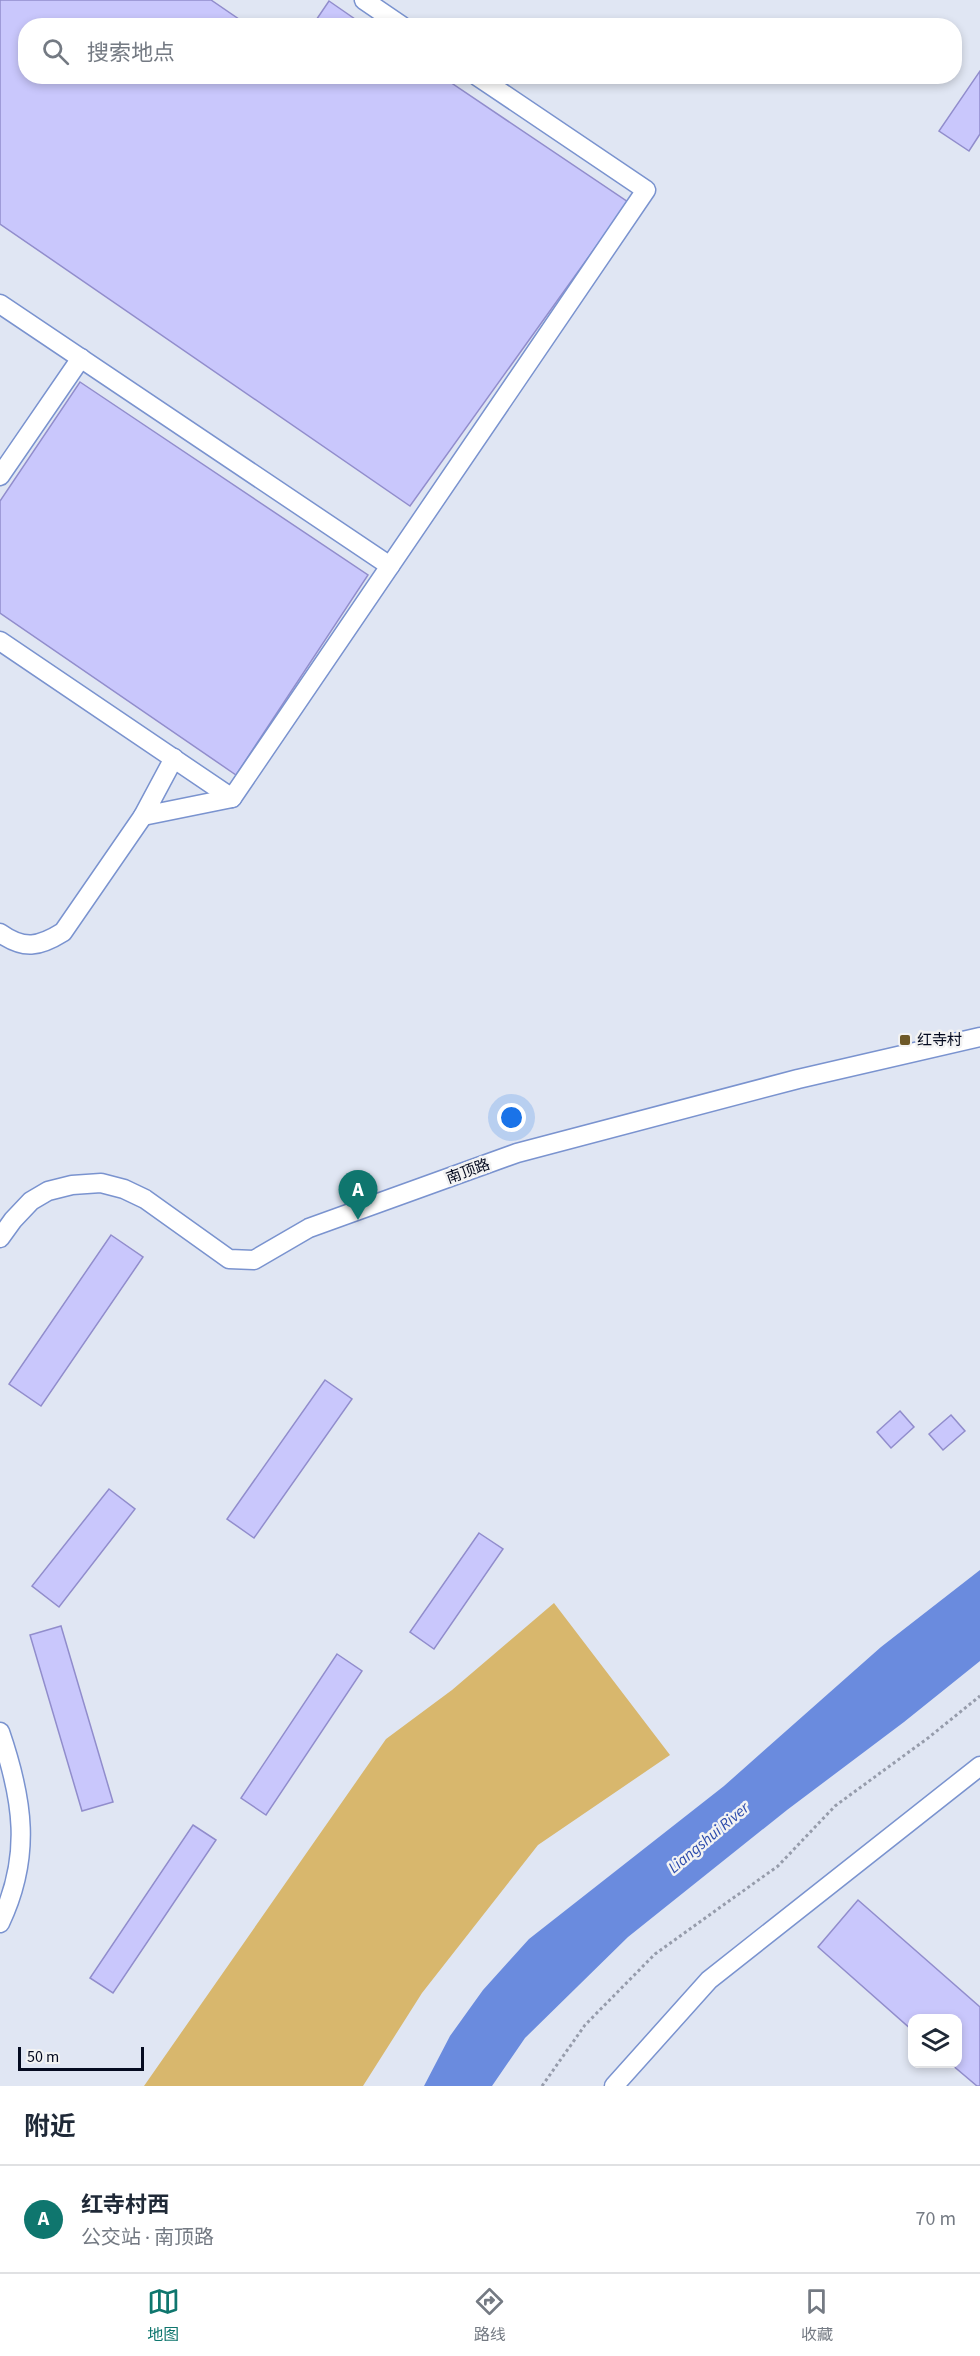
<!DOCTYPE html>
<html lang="zh">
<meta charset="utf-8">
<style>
:root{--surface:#fff;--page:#f6f6f7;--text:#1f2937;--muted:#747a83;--line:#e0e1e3;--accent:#0f766e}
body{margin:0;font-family:"Source Sans 3","Noto Sans SC",sans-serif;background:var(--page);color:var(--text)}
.controls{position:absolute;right:18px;bottom:18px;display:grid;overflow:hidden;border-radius:12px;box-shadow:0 3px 9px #0003}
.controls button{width:54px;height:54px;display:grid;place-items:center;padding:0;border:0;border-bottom:2px solid var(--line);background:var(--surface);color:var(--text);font:30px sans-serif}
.scale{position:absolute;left:18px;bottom:15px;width:126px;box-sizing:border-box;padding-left:6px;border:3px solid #040a1f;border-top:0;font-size:16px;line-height:21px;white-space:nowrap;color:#040a1f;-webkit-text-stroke:4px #f3f3f3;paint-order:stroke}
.you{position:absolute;left:512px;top:1118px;width:21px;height:21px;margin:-15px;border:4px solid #fff;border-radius:50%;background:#1a73e8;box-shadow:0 0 0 9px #1a73e833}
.badge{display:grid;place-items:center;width:39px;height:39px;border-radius:50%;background:var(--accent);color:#fff;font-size:20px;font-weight:700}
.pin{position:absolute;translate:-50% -50px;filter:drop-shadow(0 2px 3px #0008)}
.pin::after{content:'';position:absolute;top:32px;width:21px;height:18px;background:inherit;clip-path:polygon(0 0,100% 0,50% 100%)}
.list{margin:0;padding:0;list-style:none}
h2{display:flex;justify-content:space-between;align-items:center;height:78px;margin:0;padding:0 24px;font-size:26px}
h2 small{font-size:20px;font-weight:400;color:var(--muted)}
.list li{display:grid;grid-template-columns:39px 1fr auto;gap:18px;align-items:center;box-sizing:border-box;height:108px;padding:0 24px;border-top:2px solid var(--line)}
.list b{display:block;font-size:22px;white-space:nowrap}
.list p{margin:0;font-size:20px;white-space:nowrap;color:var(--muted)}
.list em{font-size:20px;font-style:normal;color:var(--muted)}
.icon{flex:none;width:33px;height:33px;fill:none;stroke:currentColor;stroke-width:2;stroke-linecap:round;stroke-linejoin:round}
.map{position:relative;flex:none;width:980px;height:2086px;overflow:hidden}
.search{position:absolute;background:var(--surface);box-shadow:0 3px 9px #0003;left:18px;right:18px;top:18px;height:66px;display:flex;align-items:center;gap:15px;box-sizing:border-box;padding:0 21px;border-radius:24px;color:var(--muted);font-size:22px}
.sheet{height:186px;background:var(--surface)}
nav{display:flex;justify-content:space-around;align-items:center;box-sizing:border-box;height:84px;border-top:2px solid var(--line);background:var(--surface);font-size:16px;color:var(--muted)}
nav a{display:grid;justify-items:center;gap:3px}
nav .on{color:var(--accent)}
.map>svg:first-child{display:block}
</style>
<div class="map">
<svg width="980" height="2086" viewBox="0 0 980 2086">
<rect width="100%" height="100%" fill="#e0e6f3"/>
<!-- green -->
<path fill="#d8b76d" d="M554,1603l116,152 -132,90 -116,148 -59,93h-219l242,-347 66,-49z"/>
<!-- water -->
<path fill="#6a8bde" d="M980,1570v91l-76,61 -117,88 -159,127 -103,101 -33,48h-68l26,-50 33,-46 46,-51 195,-153 157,-139z"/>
<!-- building -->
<g fill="#c9c7fc" stroke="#918dcc" stroke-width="1.5">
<path d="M0,0h211l38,26h-223v50h415l187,126 -218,304 -410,-282z"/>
<path d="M329,1l36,25h-53z"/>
<path d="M980,71v63l-11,17 -30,-20z"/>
<path d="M80,382l288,193 -132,200 -236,-162v-112z"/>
<path d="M111,1235l32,22 -102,149 -32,-22z"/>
<path d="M325,1380l27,19 -98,139 -27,-19z"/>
<path d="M900,1411l14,16 -23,21 -14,-16z"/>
<path d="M951,1415l14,16 -22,19 -14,-16z"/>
<path d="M109,1489l26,20 -76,98 -27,-21z"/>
<path d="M479,1533l24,16 -69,100 -24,-17z"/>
<path d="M61,1626l52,176 -31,9 -52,-176z"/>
<path d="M337,1654l25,17 -96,144 -25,-17z"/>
<path d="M193,1825l23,15 -103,153 -23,-15z"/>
<path d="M858,1900l122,107v79h-3l-26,-22h7v-46h-46v12l-94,-83z"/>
</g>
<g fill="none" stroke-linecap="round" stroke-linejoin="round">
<defs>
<g id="minor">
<path d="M364,0l38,26"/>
<path d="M0,304l390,262"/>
<path d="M0,476l81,-118"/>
<path d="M0,641l232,157 414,-608 -169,-114"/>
<path d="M174,758l-31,58 89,-18"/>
<path d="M0,933c24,17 39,14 63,-1l80,-116"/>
<path d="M0,1238l13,-18 18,-19 17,-10 24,-6 29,-2 23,6 21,10 84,60 25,1 55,-32 208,-75 281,-74 182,-42"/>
<path d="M0,1732c23,67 32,124 0,191"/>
<path d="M614,2086l95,-106 271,-214"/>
</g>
</defs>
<!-- minor casing -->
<use href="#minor" stroke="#7a93cf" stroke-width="21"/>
<!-- path -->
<path stroke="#969cab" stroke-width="3" stroke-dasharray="3 3" stroke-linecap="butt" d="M542,2086l43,-61 70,-71 123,-88 57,-60 93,-68 52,-42"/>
<!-- minor -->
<use href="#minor" stroke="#fff" stroke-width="18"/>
</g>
<!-- markers -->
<rect fill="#6d5827" stroke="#f3f3f3" stroke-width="2" x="899" y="1034" width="12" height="12" rx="3"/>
<g text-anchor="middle" stroke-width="5" stroke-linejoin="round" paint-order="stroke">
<!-- poi labels -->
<g font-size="15" fill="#040a1f" stroke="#f3f3f3" text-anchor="start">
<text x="917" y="1045">红寺村</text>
</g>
<!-- street labels -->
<g font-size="15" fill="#040a1f" stroke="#f3f3f3">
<text transform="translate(468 1171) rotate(-20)" y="5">南顶路</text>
</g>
<!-- water labels -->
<g font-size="16" font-style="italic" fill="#2c4bac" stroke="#f3f3f3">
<text transform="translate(708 1837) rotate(-40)" y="6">Liangshui River</text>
</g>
</g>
</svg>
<div class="controls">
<button><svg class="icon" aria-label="layers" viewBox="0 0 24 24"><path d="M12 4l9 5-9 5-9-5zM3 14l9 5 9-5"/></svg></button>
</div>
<div class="scale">50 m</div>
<div class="you"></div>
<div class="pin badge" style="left:358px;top:1220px">A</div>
<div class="search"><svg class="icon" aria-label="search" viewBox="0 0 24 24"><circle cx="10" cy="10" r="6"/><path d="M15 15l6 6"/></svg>搜索地点</div>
</div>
<section class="sheet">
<h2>附近<small></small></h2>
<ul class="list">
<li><span class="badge">A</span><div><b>红寺村西</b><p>公交站 · 南顶路</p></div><em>70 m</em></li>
</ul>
</section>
<nav>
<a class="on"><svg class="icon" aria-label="map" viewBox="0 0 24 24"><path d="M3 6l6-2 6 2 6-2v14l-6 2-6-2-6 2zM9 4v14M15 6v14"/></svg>地图</a>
<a><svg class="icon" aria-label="directions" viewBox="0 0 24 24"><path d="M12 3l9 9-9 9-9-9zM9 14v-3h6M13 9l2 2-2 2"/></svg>路线</a>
<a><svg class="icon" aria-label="saved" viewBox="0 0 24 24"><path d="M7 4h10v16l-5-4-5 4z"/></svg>收藏</a>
</nav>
